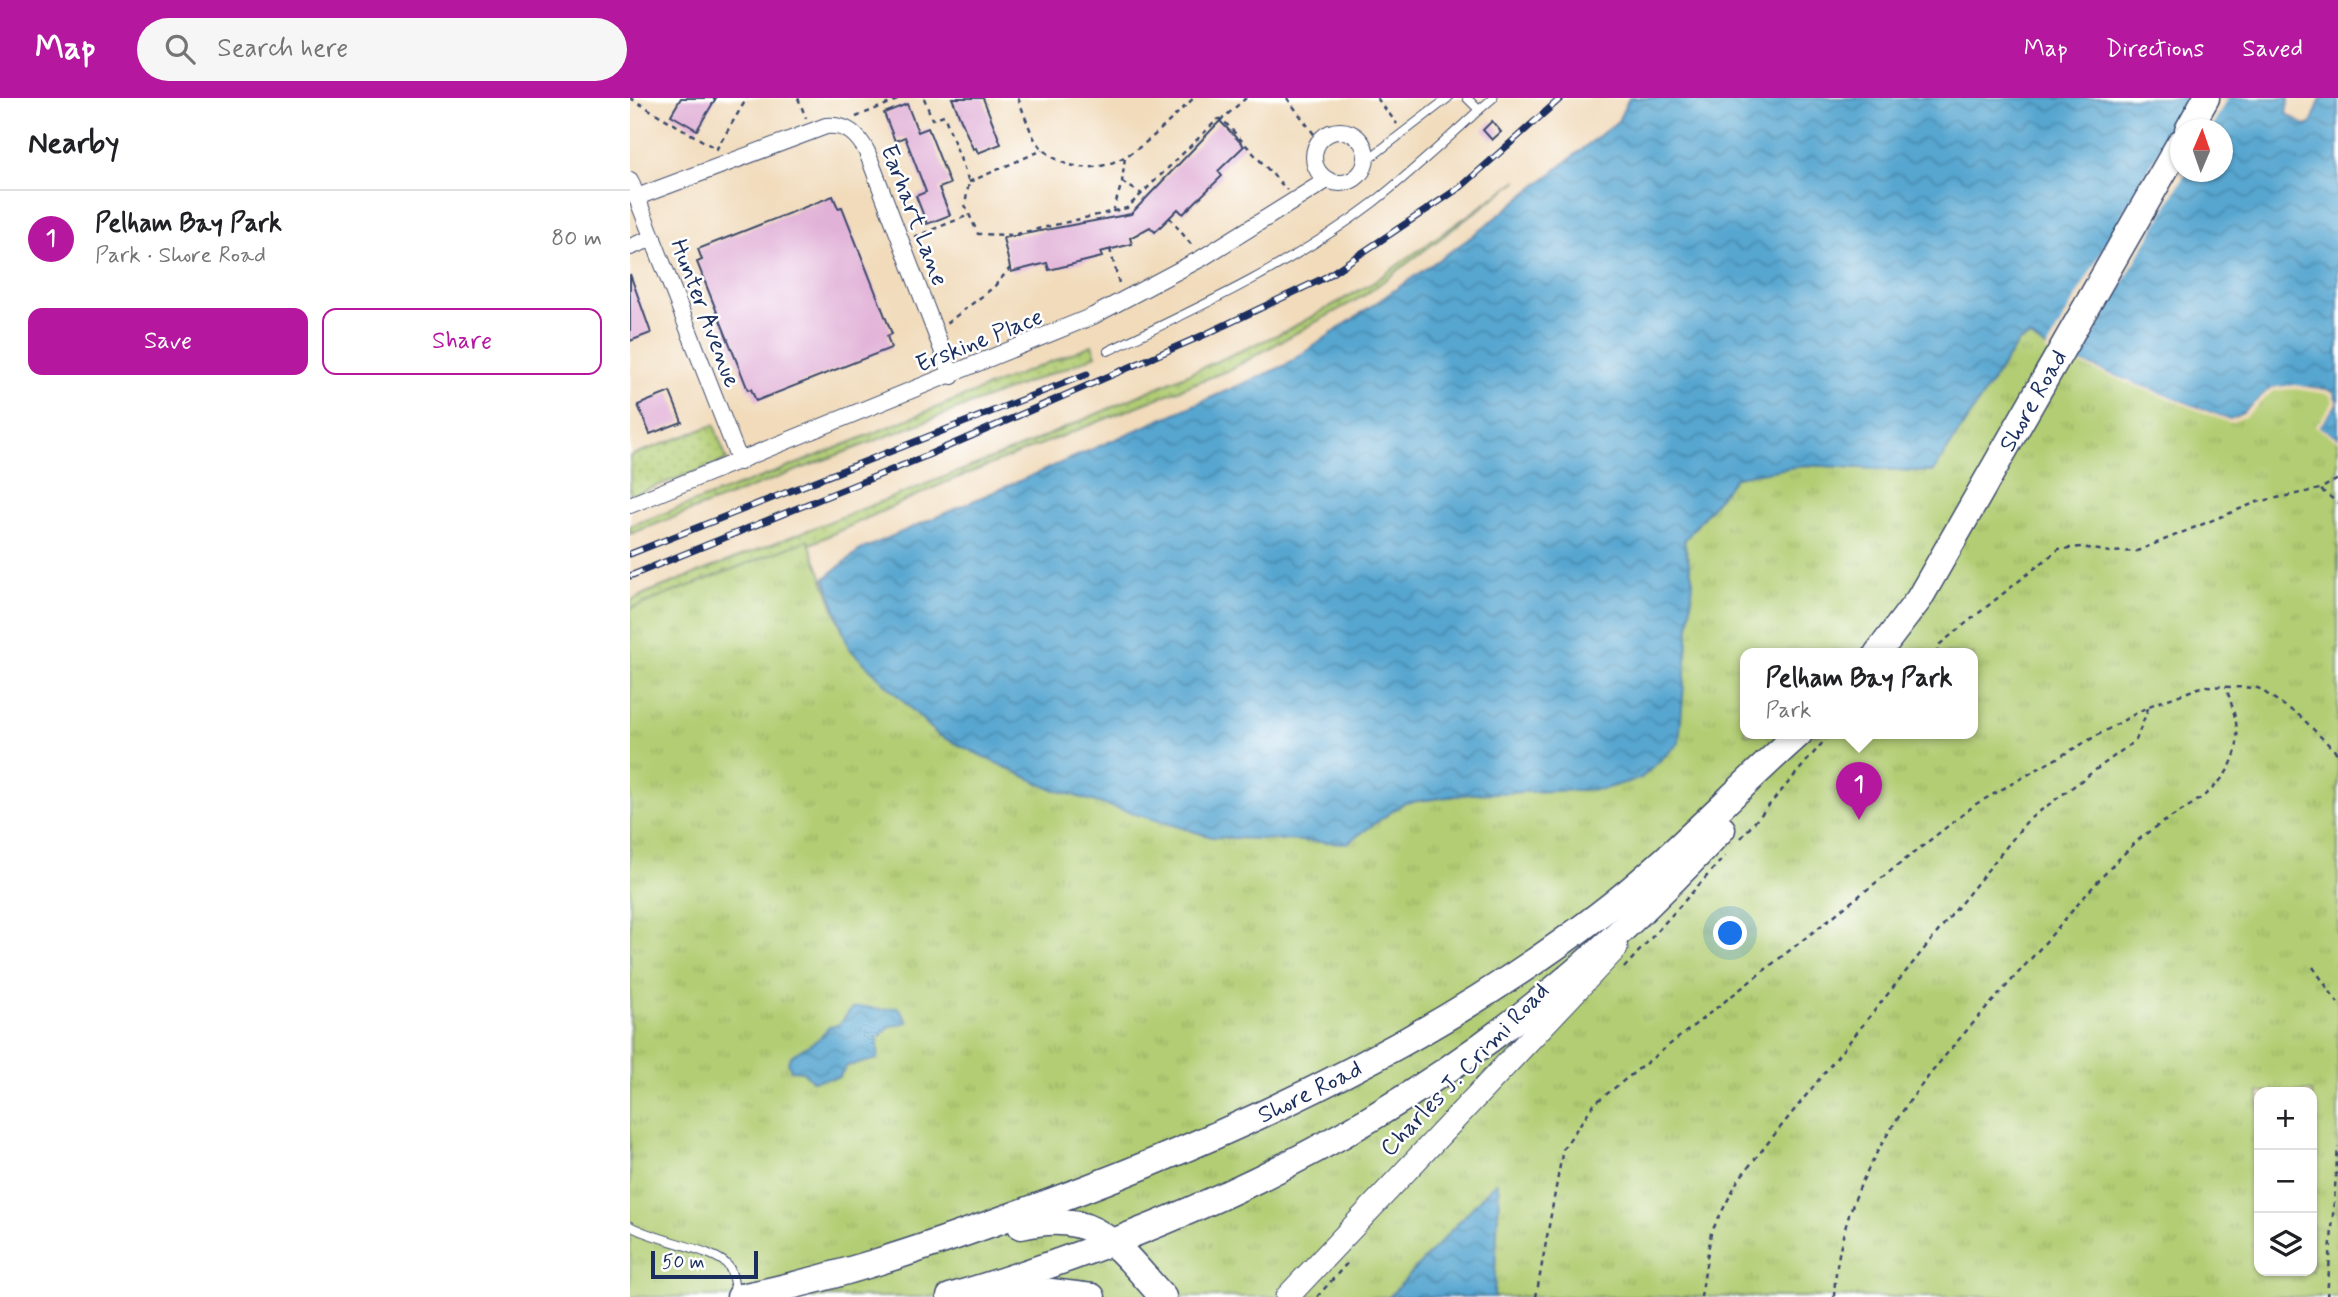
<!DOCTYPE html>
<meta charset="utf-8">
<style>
:root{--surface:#fff;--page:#f6f6f6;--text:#202124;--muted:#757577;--line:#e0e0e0;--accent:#b5179e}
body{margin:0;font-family:Mynerve,sans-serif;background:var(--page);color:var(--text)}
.controls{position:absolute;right:21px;bottom:21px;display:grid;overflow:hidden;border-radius:14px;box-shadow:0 2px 5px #0004}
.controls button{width:63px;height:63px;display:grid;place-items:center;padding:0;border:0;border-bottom:2px solid var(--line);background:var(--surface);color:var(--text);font:35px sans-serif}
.compass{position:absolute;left:1540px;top:21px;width:63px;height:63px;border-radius:50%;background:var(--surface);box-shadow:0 2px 5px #0004;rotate:2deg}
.scale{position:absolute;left:21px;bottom:18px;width:107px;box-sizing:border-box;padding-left:7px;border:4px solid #1b2f5e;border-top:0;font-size:19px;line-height:24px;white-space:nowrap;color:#1b2f5e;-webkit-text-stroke:5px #fff;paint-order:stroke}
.you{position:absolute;left:1101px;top:836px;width:24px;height:24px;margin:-18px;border:5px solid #fff;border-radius:50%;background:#1a73e8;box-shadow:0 0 0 10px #1a73e833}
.badge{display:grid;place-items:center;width:46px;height:46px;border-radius:50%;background:var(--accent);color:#fff;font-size:23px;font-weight:700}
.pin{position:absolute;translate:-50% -58px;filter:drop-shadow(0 2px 4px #0008)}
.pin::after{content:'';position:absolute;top:37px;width:24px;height:21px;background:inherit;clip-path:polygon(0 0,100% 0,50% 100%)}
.popup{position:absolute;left:1110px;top:550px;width:238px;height:91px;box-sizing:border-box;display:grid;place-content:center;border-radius:14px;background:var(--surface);filter:drop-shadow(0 2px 5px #0005);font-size:23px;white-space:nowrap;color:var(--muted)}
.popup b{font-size:26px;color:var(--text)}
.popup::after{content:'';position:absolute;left:50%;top:100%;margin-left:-14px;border:14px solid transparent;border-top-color:var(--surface)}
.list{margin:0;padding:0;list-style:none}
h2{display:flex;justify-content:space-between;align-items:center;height:91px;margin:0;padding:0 28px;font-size:30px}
h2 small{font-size:23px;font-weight:400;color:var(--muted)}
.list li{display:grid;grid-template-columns:46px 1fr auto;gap:21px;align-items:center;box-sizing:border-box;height:98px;padding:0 28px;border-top:2px solid var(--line)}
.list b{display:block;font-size:26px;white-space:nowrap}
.list p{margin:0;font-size:23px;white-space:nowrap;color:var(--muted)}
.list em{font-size:23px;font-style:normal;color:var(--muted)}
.actions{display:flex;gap:14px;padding:21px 28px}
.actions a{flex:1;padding:16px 0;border:2px solid var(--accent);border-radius:14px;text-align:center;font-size:24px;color:var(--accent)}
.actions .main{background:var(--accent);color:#fff}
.icon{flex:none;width:38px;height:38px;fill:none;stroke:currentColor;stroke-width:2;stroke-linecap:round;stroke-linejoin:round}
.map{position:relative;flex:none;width:1708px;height:1199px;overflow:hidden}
header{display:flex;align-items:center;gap:42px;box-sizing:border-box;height:98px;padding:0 35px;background:var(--accent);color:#fff}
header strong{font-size:33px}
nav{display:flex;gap:38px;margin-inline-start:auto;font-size:24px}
.search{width:490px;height:63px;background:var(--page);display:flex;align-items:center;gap:18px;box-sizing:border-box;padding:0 24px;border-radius:38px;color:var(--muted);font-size:26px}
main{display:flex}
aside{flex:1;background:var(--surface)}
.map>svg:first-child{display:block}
</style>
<header>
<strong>Map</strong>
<div class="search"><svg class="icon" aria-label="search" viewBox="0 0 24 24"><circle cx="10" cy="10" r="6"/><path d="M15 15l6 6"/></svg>Search here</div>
<nav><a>Map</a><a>Directions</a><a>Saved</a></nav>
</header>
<main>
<aside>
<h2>Nearby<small></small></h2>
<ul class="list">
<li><span class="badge">1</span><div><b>Pelham Bay Park</b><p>Park · Shore Road</p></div><em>80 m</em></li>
</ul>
<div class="actions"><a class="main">Save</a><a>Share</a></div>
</aside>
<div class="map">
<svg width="1708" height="1199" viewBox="0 0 1708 1199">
<defs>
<pattern id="grass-dots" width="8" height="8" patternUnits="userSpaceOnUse" patternTransform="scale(1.75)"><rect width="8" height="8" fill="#b2cd73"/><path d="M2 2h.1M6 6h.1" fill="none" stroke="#98b066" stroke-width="1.8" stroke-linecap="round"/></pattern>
<pattern id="park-tufts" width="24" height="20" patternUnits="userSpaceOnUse" patternTransform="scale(1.75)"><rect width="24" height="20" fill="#b2cd73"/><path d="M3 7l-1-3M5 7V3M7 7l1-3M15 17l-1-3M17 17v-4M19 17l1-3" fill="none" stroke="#98b066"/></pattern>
<pattern id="water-waves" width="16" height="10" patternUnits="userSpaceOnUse" patternTransform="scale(1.75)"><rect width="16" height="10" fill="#56a6d0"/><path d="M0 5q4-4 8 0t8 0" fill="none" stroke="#4688ac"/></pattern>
</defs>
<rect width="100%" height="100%" fill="#fff"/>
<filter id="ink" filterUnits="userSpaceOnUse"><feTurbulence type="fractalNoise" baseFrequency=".0143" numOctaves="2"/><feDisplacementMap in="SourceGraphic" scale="14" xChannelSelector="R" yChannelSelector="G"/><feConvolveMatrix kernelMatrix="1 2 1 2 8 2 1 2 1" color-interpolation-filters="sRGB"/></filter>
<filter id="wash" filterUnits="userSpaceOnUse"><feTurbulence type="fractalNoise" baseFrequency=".00686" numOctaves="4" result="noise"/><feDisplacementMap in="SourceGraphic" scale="28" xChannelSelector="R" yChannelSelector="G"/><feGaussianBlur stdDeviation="1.57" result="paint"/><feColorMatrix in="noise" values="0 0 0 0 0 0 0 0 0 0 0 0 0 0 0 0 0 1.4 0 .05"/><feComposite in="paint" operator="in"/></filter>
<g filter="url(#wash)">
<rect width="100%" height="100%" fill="#f1dbbb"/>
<!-- grass -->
<g fill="url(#grass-dots)" stroke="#667e68" stroke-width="2">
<path d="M888,82l-153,115 -134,74 -287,114 -138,63 -176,91v-36l16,-8 373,-145 267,-117 85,-47z"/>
<path d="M462,247l4,10 -20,9 -446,170v-8l159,-59z"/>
<path d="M84,327l13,35 -97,36v-40z"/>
</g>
<!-- park -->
<path fill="url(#park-tufts)" stroke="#667e68" stroke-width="2" fill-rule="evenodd" d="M1401,239l21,15 219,36 23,-3 38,6 5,12 -18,24 19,11v859h-1708v-688l178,-69 41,108 89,87 24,9 385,99 57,-40 66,-9 223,-212 -9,-41 52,-65 70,-11 127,7 85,-130zM1115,556h228v80h-228zM1629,994h53v179h-53z"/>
<!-- water -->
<g fill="url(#water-waves)" stroke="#386a97" stroke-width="2" fill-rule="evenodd">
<path d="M999,0h660l-3,15 20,13 5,-2 10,-26h17v340l-19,-11 18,-24 -5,-12 -21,-4 -40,1 -28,26 -13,6 -178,-68 -21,-15 -13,5 -85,130 -127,-7 -70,12 -52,64 9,40 -14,162 -38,35 -37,11 -134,5 -66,9 -57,40 -135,-6 -163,-49 -111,-53 -89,-87 -24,-70 35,-28 426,-185 181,-125 151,-119zM1550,32h42v42h-42z"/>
<path d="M236,909l16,3 16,-3 10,15 -19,5 -11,11v21l-31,7 -8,11 -26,4 -11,-10 -11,-1 -3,-8 3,-6 29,-18 9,-11 10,-2 13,-17z"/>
<path d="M866,1084l3,9 -5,106h-105z"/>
</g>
<!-- pier -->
<path fill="#f1dbbb" d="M1559,0h39l-18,31 -30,1v42h6l-108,190 152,58 13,-6 28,-26 23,-3 38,6 5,12 -18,24 19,11v3l-23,-14 18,-25 -4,-8 -35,-5 -21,2 -28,26 -15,6 -185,-72z"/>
<g id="blocks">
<!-- building -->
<g fill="#e1b1d7">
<path d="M51,0h35l-19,32 -26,-15z"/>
<path d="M322,0h31l18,46 -23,9 -2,-5 -3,1z"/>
<path d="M277,6l11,28 10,-4 22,56 -11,4 11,27 -23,9 -11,-28 10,-4 -21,-55 -10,4 -11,-28z"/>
<path d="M590,23l24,25 -26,25 4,5 -39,38 -5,-5 -23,23 -5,-5 -20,11 2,6 -32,8 2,5 -53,13 -2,-7 -36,9 -8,-34 128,-24z"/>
<path d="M862,23l9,11 -9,8 -9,-10z"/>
<path d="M203,98l5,12 4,-1 50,127 -5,2 4,12 -135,53 -5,-12 -3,1 -51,-128 5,-2 -4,-11z"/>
<path d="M0,176l21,59 -21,8z"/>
<path d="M40,294l12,30 -32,12 -12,-29z"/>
</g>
</g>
</g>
<g filter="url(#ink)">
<use href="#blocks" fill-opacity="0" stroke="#3b496c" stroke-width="2"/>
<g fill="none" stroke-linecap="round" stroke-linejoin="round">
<defs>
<g id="service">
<path d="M837,0l12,12 14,-12"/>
<path d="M736,63l82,-63"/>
<path d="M478,253c92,-44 185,-87 266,-149 37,-29 71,-61 105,-92"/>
<path d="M0,1128c23,14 89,24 99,41 5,8 5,18 6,27"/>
</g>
<g id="minor">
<circle cx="710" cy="59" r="26"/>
<path d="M0,82l110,282"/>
<path d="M7,99l189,-71c21,-2 32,9 41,26l85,224"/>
<path d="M0,149l23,-9"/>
<path d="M0,407l463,-189 109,-58 125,-78"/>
</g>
<path id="secondary" d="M657,1199l329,-349"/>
<g id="primary">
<path d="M1558,32l18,-32"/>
<path id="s1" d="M1247,556l42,-55 261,-456"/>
<path d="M391,1128c76,-18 96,21 142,71"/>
<path id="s2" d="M110,1199c93,-18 181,-48 269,-80 206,-73 417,-169 591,-303 71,-54 132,-121 199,-180"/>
<path d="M320,1199c312,-93 551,-226 772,-468"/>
<path d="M363,1199l58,-5 41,5"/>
</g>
</defs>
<!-- service casing -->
<use href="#service" stroke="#3b496c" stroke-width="10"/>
<!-- minor casing -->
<use href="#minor" stroke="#3b496c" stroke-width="18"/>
<!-- secondary casing -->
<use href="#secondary" stroke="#3b496c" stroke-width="25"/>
<!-- primary casing -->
<use href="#primary" stroke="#3b496c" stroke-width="29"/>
<!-- path -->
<g stroke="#3b496c" stroke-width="2.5" stroke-dasharray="5 5" stroke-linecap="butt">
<path d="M0,0l88,52"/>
<path d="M168,0l8,20"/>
<path d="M294,0l8,21 12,-4 25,67 -4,23 13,29 34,1 115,-27 91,-89h4l65,71"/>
<path d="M388,0c5,13 10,28 16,40 7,12 21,22 33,26 52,17 92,-35 127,-66"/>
<path d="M657,0l32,43"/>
<path d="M747,0l20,26"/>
<path d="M226,19l46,-19"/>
<path d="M590,23l26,-23"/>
<path d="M86,52l31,-52"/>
<path d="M339,84l74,-32"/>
<path d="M492,84l20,12"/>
<path d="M483,114l9,-30 3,-25"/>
<path d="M539,119l25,31"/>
<path d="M284,139l55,-22"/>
<path d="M480,151l10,38"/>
<path d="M317,225l47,-36 16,-19"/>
<path d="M1691,392l17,13"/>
<path d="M1306,556l4,-10 119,-95 23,-2 28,5 27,-1 120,-49 63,-13 18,-10"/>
<path d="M1111,740l89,-104"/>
<path d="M1683,869l25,36"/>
<path d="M994,870l101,-112"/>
<path d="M687,1199l32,-36"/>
<path d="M906,1199l27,-148 31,-45 382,-300 173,-98 55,-20 54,2 42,28 38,38"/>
<path d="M1071,1199l10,-64 27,-53 290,-360 108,-80 13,-34"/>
<path d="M1204,1199c6,-139 107,-237 194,-335 35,-39 68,-82 106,-118 29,-28 79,-42 97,-80 13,-26 3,-52 -5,-77"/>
<path d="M1697,1199l11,-150"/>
</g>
<!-- service -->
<use href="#service" stroke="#fff" stroke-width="8"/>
<!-- minor -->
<use href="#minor" stroke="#fff" stroke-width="16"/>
<!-- secondary -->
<use href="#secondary" stroke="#fff" stroke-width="23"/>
<!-- primary -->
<use href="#primary" stroke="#fff" stroke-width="26"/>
<defs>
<g id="rail">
<path d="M0,456l457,-180"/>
<path d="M0,478l291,-118 285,-124 120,-57 136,-91 99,-88"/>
</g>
</defs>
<!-- rail casing -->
<use href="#rail" stroke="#1b2f5e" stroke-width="7"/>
<!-- rail -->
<use href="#rail" stroke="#fff" stroke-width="4.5" stroke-dasharray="13" stroke-linecap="butt"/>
</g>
</g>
<g text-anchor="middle" stroke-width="5" stroke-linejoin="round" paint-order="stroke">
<!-- street labels -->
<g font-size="24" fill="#1b2f5e" stroke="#fff">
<text transform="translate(285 117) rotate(69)" y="8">Earhart Lane</text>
<text transform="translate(76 215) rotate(69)" y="8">Hunter Avenue</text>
<text transform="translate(349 242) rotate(-22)" y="8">Erskine Place</text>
<text dy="8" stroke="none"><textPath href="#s1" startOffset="298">Shore Road</textPath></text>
<text transform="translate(834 971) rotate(-46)" y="8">Charles J. Crimi Road</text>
<text dy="8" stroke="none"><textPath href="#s2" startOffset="607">Shore Road</textPath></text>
</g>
</g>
</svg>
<div class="controls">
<button>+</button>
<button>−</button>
<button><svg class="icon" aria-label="layers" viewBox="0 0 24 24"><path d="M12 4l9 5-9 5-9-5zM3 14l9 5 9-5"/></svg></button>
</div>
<svg class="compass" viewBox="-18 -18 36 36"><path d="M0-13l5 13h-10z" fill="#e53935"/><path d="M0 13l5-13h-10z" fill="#757577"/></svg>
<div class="scale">50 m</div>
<div class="you"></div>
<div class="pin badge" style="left:1229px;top:722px">1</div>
<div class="popup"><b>Pelham Bay Park</b>Park</div>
</div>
</main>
